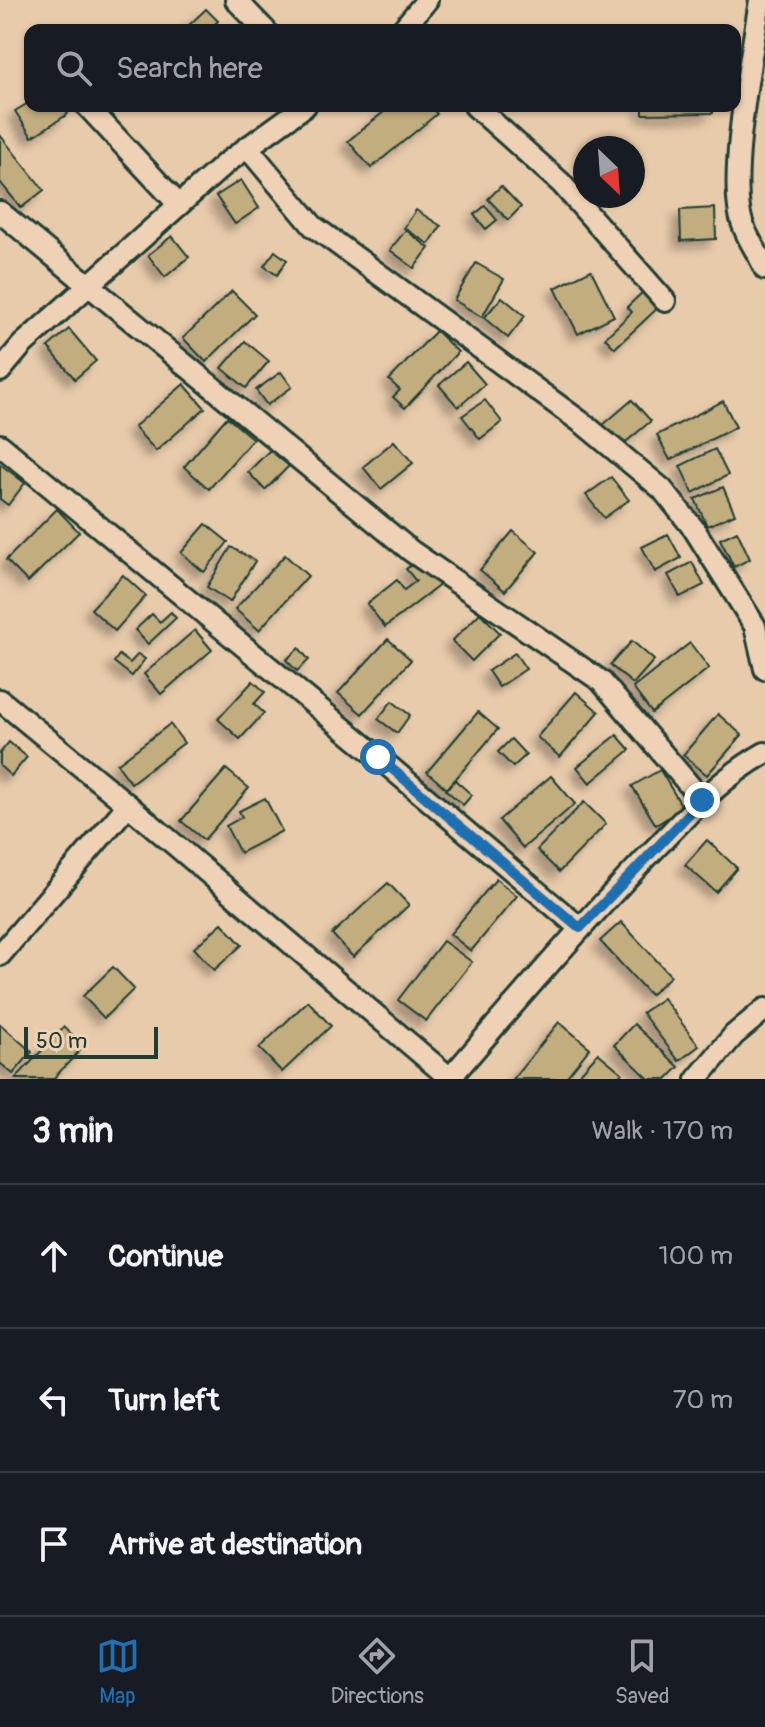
<!DOCTYPE html>
<meta charset="utf-8">
<style>
:root{--surface:#171b24;--page:#20242c;--text:#f1f3f6;--muted:#9ea1a6;--line:#363941;--accent:#1f6fb2}
body{margin:0;font-family:Pangolin,sans-serif;background:var(--page);color:var(--text)}
.compass{position:absolute;left:573px;top:136px;width:72px;height:72px;border-radius:50%;background:var(--surface);box-shadow:0 2px 6px #0004;rotate:155deg}
.scale{position:absolute;left:24px;bottom:20px;width:134px;box-sizing:border-box;padding-left:8px;border:4px solid #1f3d34;border-top:0;font-size:22px;line-height:28px;white-space:nowrap;color:#1f3d34;-webkit-text-stroke:6px #efd1b5;paint-order:stroke}
.stop{position:absolute;width:24px;height:24px;margin:-18px;border:6px solid #1f6fb2;border-radius:50%;background:#fff}
.stop.end{background:#1f6fb2;border-color:#fff;box-shadow:0 2px 8px #0008}
.list{margin:0;padding:0;list-style:none}
h2{display:flex;justify-content:space-between;align-items:center;height:104px;margin:0;padding:0 32px;font-size:34px}
h2 small{font-size:26px;font-weight:400;color:var(--muted)}
.list li{display:grid;grid-template-columns:52px 1fr auto;gap:24px;align-items:center;box-sizing:border-box;height:144px;padding:0 32px;border-top:2px solid var(--line)}
.list b{display:block;font-size:30px;white-space:nowrap}
.list em{font-size:26px;font-style:normal;color:var(--muted)}
.icon{flex:none;width:44px;height:44px;fill:none;stroke:currentColor;stroke-width:2;stroke-linecap:round;stroke-linejoin:round}
.map{position:relative;flex:none;width:765px;height:1079px;overflow:hidden}
.search{position:absolute;background:var(--surface);box-shadow:0 2px 6px #0004;left:24px;right:24px;top:24px;height:88px;display:flex;align-items:center;gap:20px;box-sizing:border-box;padding:0 28px;border-radius:16px;color:var(--muted);font-size:30px}
.sheet{height:536px;background:var(--surface)}
nav{display:flex;justify-content:space-around;align-items:center;box-sizing:border-box;height:112px;border-top:2px solid var(--line);background:var(--surface);font-size:22px;color:var(--muted)}
nav a{display:grid;justify-items:center;gap:4px}
nav .on{color:var(--accent)}
.map>svg:first-child{display:block}
</style>
<div class="map">
<svg width="765" height="1079" viewBox="0 0 765 1079">
<defs>
<filter id="shadow"><feDropShadow dx="-7" dy="7" stdDeviation="4" flood-color="#0004"/></filter>
</defs>
<rect width="100%" height="100%" fill="#e8cbab"/>
<filter id="ink" filterUnits="userSpaceOnUse"><feTurbulence type="fractalNoise" baseFrequency=".0125" numOctaves="2"/><feDisplacementMap in="SourceGraphic" scale="16" xChannelSelector="R" yChannelSelector="G"/><feConvolveMatrix kernelMatrix="1 2 1 2 8 2 1 2 1" color-interpolation-filters="sRGB"/></filter>
<g filter="url(#ink)">
<!-- building -->
<g fill="#c2ad7e" stroke="#1f3d34" stroke-width="2" filter="url(#shadow)">
<path d="M206,9l12,12 -6,6 4,3h-32z"/>
<path d="M30,102v4h33l5,8 -36,23 -17,-26z"/>
<path d="M391,106h39l7,8 -66,54 -23,-27z"/>
<path d="M643,106h70v7l-70,1z"/>
<path d="M0,135l44,55 -23,18 -21,-26z"/>
<path d="M241,180l18,28 -24,16 -19,-28z"/>
<path d="M501,186l20,21 -13,13 -20,-21z"/>
<path d="M485,206l12,14 -11,9 -12,-14z"/>
<path d="M715,208l1,31 -35,2 -1,-31z"/>
<path d="M416,210l25,16 -12,18 -25,-16z"/>
<path d="M406,230l23,18 -15,20 -24,-18z"/>
<path d="M172,236l17,21 -24,20 -17,-22z"/>
<path d="M275,251l12,9 -10,15 -13,-9z"/>
<path d="M476,263l28,16 -22,38 -28,-17z"/>
<path d="M591,270l23,46 -36,18 -23,-46z"/>
<path d="M646,289l15,16 -46,43 -10,-10 27,-26 -5,-5z"/>
<path d="M232,291l23,23 -49,48 -23,-24z"/>
<path d="M502,297l23,19 -17,22 -24,-20z"/>
<path d="M69,329l27,32 -21,18 -27,-32z"/>
<path d="M436,331l22,21 -53,56 -12,-11 7,-7 -11,-10z"/>
<path d="M245,341l24,20 -23,27 -24,-20z"/>
<path d="M466,362l19,22 -27,23 -19,-22z"/>
<path d="M281,372l11,15 -25,18 -11,-15z"/>
<path d="M184,384l21,24 -49,43 -22,-24z"/>
<path d="M485,400l17,22 -22,17 -18,-23z"/>
<path d="M632,400l19,21 -30,25 -18,-21z"/>
<path d="M723,401l13,26 -66,33 -13,-25z"/>
<path d="M227,417l26,22 -44,50 -25,-22z"/>
<path d="M394,441l19,22 -32,26 -18,-22z"/>
<path d="M273,447l18,17 -26,26 -17,-18z"/>
<path d="M715,449l13,26 -35,18 -13,-27z"/>
<path d="M0,464l25,19 -17,22 -8,-6z"/>
<path d="M611,477l18,23 -25,18 -18,-23z"/>
<path d="M723,487l12,27 -28,12 -12,-27z"/>
<path d="M57,509l22,23 -51,50 -22,-22z"/>
<path d="M206,524l22,18 -24,30 -23,-19z"/>
<path d="M513,531l25,21 -33,39 -25,-21z"/>
<path d="M737,531l13,28 -16,8 -14,-28z"/>
<path d="M668,534l13,24 -26,14 -13,-25z"/>
<path d="M231,547l24,14 -25,41 -23,-15z"/>
<path d="M285,555l23,21 -49,54 -24,-21z"/>
<path d="M421,558l20,26 -56,43 -18,-23 30,-24 7,10 12,-9 -10,-12z"/>
<path d="M692,562l12,23 -24,12 -12,-22z"/>
<path d="M123,575l23,21 -31,35 -24,-22z"/>
<path d="M171,612l5,6 -28,26 -13,-14 17,-16 8,8z"/>
<path d="M480,613l20,20 -28,28 -20,-20z"/>
<path d="M195,630l17,20 -51,44 -17,-20z"/>
<path d="M388,639l23,21 -49,54 -24,-21z"/>
<path d="M632,641l22,19 -21,24 -23,-19z"/>
<path d="M690,643l19,25 -57,45 -19,-25z"/>
<path d="M299,648l10,12 -12,11 -11,-11z"/>
<path d="M515,653l11,16 -27,18 -11,-16z"/>
<path d="M138,654l7,5 -13,17 -18,-14 5,-7 11,8z"/>
<path d="M253,681l12,11 -11,12 10,9 -24,26 -22,-20z"/>
<path d="M576,692l23,20 -39,45 -23,-20z"/>
<path d="M392,701l18,14 -13,18 -19,-14z"/>
<path d="M478,712l20,17 -51,60 -20,-17z"/>
<path d="M718,714l24,21 -35,40 -24,-20z"/>
<path d="M170,724l14,19 -53,40 -14,-19z"/>
<path d="M617,735l13,15 -40,33 -13,-16z"/>
<path d="M511,739l15,16 -13,12 -15,-15z"/>
<path d="M9,742l18,15 -16,19 -11,-10v-13z"/>
<path d="M226,769l23,19 -45,52 -23,-19z"/>
<path d="M660,770l23,38 -27,17 -24,-39z"/>
<path d="M551,776l24,28 -52,44 -24,-28z"/>
<path d="M455,780l17,15 -9,10 -17,-15z"/>
<path d="M265,798l17,33 -42,22 -14,-27 16,-9 -3,-6z"/>
<path d="M584,802l22,22 -47,48 -22,-22z"/>
<path d="M707,840l30,28 -21,24 -31,-27z"/>
<path d="M496,879l21,17 -46,55 -21,-17z"/>
<path d="M388,883l21,22 -56,52 -21,-23z"/>
<path d="M621,922l50,54 -21,19 -50,-54z"/>
<path d="M222,923l20,22 -28,25 -20,-22z"/>
<path d="M443,941l29,21 -46,59 -28,-21z"/>
<path d="M113,967l21,22 -30,29 -21,-22z"/>
<path d="M663,998l36,48 -20,15 -37,-48z"/>
<path d="M308,1001l23,25 -49,46 -23,-24z"/>
<path d="M559,1022l31,26 -25,31h-52z"/>
<path d="M0,1024l32,28 -19,22 -13,-11z"/>
<path d="M634,1024l45,43 -12,12h-18l-35,-34z"/>
<path d="M64,1027l20,19 -31,33h-38z"/>
<path d="M598,1053l24,20 -5,6h-42z"/>
</g>
<g fill="none" stroke-linecap="round" stroke-linejoin="round">
<defs>
<g id="street">
<path d="M236,0l29,30"/>
<path d="M760,0c-7,50 -34,182 -17,225 5,15 16,29 22,44"/>
<path d="M402,30l25,-30"/>
<path d="M87,106l92,99"/>
<path d="M475,106l86,77 104,118"/>
<path d="M247,147l66,79 272,199 77,64 32,40 61,97 10,43"/>
<path d="M0,212l411,339 190,130 101,119"/>
<path d="M0,371l22,-26 204,-182 79,-57"/>
<path d="M0,445l378,312 202,171"/>
<path d="M0,700l128,105 323,274"/>
<path d="M0,955l128,-150"/>
<path d="M450,1078c64,-74 128,-149 196,-220 37,-38 72,-79 119,-105"/>
<path d="M697,1079l37,-44 31,-26"/>
</g>
</defs>
<!-- street casing -->
<use href="#street" stroke="#1f3d34" stroke-width="26"/>
<!-- street -->
<use href="#street" stroke="#efd1b5" stroke-width="20"/>
</g>
</g>
<g fill="none" stroke-linecap="round" stroke-linejoin="round" filter="url(#ink)">
<!-- route -->
<path stroke="#1f6fb2" stroke-width="10" d="M378,757l202,171 122,-128"/>
</g>
</svg>
<svg class="compass" viewBox="-18 -18 36 36"><path d="M0-13l5 13h-10z" fill="#e53935"/><path d="M0 13l5-13h-10z" fill="#9ea1a6"/></svg>
<div class="scale">50 m</div>
<div class="stop" style="left:378px;top:757px"></div>
<div class="stop end" style="left:702px;top:800px"></div>
<div class="search"><svg class="icon" aria-label="search" viewBox="0 0 24 24"><circle cx="10" cy="10" r="6"/><path d="M15 15l6 6"/></svg>Search here</div>
</div>
<section class="sheet">
<h2>3 min<small>Walk · 170 m</small></h2>
<ul class="list">
<li><svg class="icon" aria-label="ahead" viewBox="0 0 24 24"><path d="M12 20V5M6 11l6-6 6 6"/></svg><div><b>Continue</b></div><em>100 m</em></li>
<li><svg class="icon" aria-label="left" viewBox="0 0 24 24"><path d="M17 20v-9H6M10 6l-5 5 5 5"/></svg><div><b>Turn left</b></div><em>70 m</em></li>
<li><svg class="icon" aria-label="arrive" viewBox="0 0 24 24"><path d="M6 21V4h12l-3 4 3 4H6"/></svg><div><b>Arrive at destination</b></div></li>
</ul>
</section>
<nav>
<a class="on"><svg class="icon" aria-label="map" viewBox="0 0 24 24"><path d="M3 6l6-2 6 2 6-2v14l-6 2-6-2-6 2zM9 4v14M15 6v14"/></svg>Map</a>
<a><svg class="icon" aria-label="directions" viewBox="0 0 24 24"><path d="M12 3l9 9-9 9-9-9zM9 14v-3h6M13 9l2 2-2 2"/></svg>Directions</a>
<a><svg class="icon" aria-label="saved" viewBox="0 0 24 24"><path d="M7 4h10v16l-5-4-5 4z"/></svg>Saved</a>
</nav>
